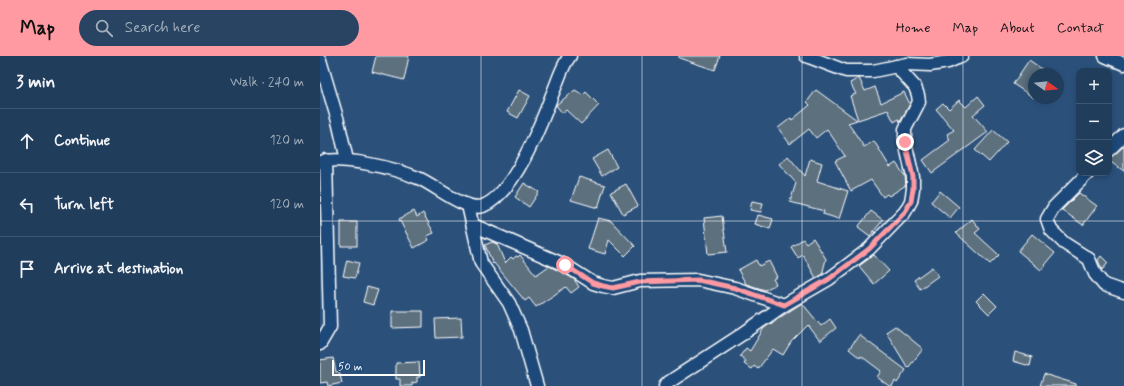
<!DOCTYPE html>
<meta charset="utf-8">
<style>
:root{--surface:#203d5c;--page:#284462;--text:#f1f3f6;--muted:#a2aebb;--line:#3d5672;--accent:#ff9aa2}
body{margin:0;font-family:Mynerve,sans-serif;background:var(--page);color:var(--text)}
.controls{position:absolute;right:12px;top:12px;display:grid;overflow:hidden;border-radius:8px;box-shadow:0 2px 6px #0003}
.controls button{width:36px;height:36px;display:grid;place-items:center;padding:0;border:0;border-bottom:1px solid var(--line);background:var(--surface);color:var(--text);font:20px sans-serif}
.compass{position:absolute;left:708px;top:12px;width:36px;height:36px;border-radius:50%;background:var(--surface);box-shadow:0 2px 6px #0003;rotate:105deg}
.scale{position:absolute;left:12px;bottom:10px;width:93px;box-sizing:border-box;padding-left:4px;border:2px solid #fff;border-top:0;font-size:11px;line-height:14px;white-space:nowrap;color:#fff;-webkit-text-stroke:3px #1f4a7a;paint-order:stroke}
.stop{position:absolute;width:12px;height:12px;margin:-9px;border:3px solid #ff9aa2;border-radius:50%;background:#fff}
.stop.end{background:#ff9aa2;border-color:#fff;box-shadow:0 1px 4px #0008}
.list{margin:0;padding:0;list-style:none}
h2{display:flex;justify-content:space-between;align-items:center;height:52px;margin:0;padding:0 16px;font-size:17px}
h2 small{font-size:13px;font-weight:400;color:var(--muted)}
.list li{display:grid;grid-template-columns:26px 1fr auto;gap:12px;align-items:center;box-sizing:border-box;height:64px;padding:0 16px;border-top:1px solid var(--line)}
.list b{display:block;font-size:15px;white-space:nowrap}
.list em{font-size:13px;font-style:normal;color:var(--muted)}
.icon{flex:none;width:22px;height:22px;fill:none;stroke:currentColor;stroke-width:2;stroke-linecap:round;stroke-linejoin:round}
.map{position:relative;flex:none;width:804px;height:330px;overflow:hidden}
header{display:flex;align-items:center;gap:24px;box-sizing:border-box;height:56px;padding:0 20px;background:var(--accent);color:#111}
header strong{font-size:19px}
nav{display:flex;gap:22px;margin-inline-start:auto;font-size:14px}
.search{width:280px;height:36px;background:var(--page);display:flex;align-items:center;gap:10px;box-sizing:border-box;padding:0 14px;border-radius:22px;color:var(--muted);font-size:15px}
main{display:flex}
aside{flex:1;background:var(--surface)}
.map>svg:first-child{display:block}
</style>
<header>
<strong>Map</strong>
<div class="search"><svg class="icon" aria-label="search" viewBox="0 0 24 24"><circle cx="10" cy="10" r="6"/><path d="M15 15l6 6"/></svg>Search here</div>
<nav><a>Home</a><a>Map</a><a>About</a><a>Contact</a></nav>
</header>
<main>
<aside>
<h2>3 min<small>Walk · 240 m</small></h2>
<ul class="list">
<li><svg class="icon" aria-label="ahead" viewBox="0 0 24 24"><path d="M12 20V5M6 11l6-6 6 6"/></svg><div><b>Continue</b></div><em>120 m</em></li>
<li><svg class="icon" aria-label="left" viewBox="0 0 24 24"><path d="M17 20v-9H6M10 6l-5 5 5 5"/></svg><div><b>Turn left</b></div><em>120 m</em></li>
<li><svg class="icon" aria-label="arrive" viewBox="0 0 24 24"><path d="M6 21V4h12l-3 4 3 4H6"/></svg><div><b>Arrive at destination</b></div></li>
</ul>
</aside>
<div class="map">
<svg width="804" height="330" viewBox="0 0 804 330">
<rect width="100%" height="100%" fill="#2b517b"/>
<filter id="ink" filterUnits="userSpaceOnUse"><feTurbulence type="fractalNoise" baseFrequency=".025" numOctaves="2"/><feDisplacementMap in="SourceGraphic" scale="8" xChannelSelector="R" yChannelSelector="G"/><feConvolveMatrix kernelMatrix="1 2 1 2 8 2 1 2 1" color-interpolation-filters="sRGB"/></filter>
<g filter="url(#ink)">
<!-- building -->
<g fill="#5c6f7e" stroke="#fff">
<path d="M56,0h33l-5,24 -32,-8z"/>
<path d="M359,0h41l-5,14 -36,-12z"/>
<path d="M709,4l20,14h-15v24l-21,-14z"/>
<path d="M539,22l6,13 10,-4 6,16 23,-11 6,12 -10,18 -1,-3 -5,3 -6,-12 -30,10 -8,-24 6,-2 -6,-11z"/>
<path d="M199,34l11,6 -12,22 -11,-6z"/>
<path d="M255,34l8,5 3,-3 13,13 -18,19 -15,-14 -4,3 -6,-8z"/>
<path d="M496,34l41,30 -9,3 16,24 10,-6 16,26 6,-4 9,13 1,9 -17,11 -2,-2 -4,3 -12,-17 -20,11 -16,-30 10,-5 -18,-27 -11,9 -7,-9 -19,15 -12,-16 13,-10 1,2 18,-15 -3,-3z"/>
<path d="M658,40l7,9 -12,10 15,17 -56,41 -9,-13 27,-20 -3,-6 7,-4 -18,-21 7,-6 6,6 10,-9 7,7z"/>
<path d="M673,74l14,12 -18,20 -14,-12z"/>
<path d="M804,90v25l-15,-10v-4l5,-2z"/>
<path d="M288,94l9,17 -15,9 -10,-17z"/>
<path d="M468,100l17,20 5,-17 12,4 -5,18 31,10 -9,28 -16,-5 1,-3 -34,-9 6,-19 -17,-19z"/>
<path d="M259,121l26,8 -7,23 -27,-8z"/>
<path d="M204,127l15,9 -10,15 -14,-10z"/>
<path d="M306,128l12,22 -15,8 -12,-22z"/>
<path d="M620,135l19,16 -9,11 -19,-16z"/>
<path d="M759,137l18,13 -14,19 -21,-15z"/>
<path d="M432,145l11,2 -2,9 -11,-2z"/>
<path d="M94,155l3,6 6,-4 11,20 -7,3 2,4 -15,8 -15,-29z"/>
<path d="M551,155l12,9 -13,16 -12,-9z"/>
<path d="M438,159l15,4 -3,10 -15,-5z"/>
<path d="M402,160l5,36 -19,2 -4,-36z"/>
<path d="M278,162l13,3 24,25 -10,10 -16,-16 -4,14 -17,-5z"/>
<path d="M652,163l8,10 -5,4 24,22 -9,9 -34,-31z"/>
<rect x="21" y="166" width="16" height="24"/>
<path d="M712,178l23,19 -14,17 -23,-19z"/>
<path d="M493,182l13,21 -4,16 -6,3 -13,-23 -5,3 -7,-11 12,-8 3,4z"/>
<path d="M172,186l5,2 8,19 6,-6 2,2 3,-3 2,1 2,-2 16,20 13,-9 12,6 13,7 5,8 -8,6 -5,-6 -30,20 -7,-9 -4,3 -31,-38 -1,1 -8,-19z"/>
<path d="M554,199l15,16 -15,13 -15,-18z"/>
<path d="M781,200l7,7 -6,7 -4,-10z"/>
<path d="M27,204l12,3 -4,15 -12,-2z"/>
<path d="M436,204l3,6 10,-5 8,16 -4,2 3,5 -11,6 -19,-6 -8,-14z"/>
<path d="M612,211l6,9 -18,13 -6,-9z"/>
<path d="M47,231l11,3 -5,15 -10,-3z"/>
<path d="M664,237l13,13 -8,8 -13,-13z"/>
<path d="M482,247l19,23 9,-7 6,9 -16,13 -12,-16 -17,17 -8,13 -10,-6 -15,20 -4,-3 -2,3 -8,-5 2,-3 -6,-5 6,-8 4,3 14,-23 6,-4 1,1 8,-7z"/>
<path d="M72,255h31v16l-31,1z"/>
<path d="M141,262l1,19 -26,1 -1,-19z"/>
<path d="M575,270l28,23 -15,19 -22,-36z"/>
<path d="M539,279l47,35 -9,13 -2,-2 -3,5h-3l-12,-9 4,-6 -20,-15 -1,2 -11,-9z"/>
<path d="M695,296l17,5 -2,9 -17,-5z"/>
<path d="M13,302l3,14 3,-1 3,12 -14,3 -1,-4 -7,1v-23z"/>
<path d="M99,306l1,15h-3v5l-5,1v3h-12v-7h-4v-16z"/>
<path d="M724,318l32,10v2h-36z"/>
</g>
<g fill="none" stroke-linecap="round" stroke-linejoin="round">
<defs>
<g id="street">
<path d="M486,0l40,15h27l34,-7 23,1 18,-3 14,-6"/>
<path d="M785,0l19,8"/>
<path d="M0,4l18,61 9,39"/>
<path d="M789,94l15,-15"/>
<path d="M0,106c24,-6 74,6 98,16 16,6 47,34 65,28 31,-12 58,-82 69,-111 5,-11 10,-30 18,-39"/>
<path d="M768,117l-34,34 -7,12 4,11 13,13 25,16 6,15 9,11 20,7"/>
<path d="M148,149l13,58 28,40 12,27 16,56"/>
<path d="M153,169l92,40 28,18 10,3 10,2 27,-7 58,-1 37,8 49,17"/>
<path d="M0,288l10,-17 -4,-167"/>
<path d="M345,330l4,-4 72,-47 43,-30 45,-26 40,-30 36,-37 6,-11 2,-12v-12l-8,-35v-13l14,-27 -1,-7 -3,-8 -19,-21"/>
</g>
</defs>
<!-- street casing -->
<use href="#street" stroke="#fff" stroke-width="15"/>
<!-- street -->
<use href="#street" stroke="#1f4a7a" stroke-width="12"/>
</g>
</g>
<g fill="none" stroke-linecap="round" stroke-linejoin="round" filter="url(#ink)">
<!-- route -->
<path stroke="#ff9aa2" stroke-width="5" d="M245,209l28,18 10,3 10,2 27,-6 58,-2 37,8 49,17 45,-26 40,-30 36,-37 6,-11 2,-12v-12l-8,-35"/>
</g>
<!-- grid -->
<path fill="none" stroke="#fff" stroke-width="1" stroke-opacity="0.55" d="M161,0v330M322,0v330M482,0v330M643,0v330M0,165h804"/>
</svg>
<div class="controls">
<button>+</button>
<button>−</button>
<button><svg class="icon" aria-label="layers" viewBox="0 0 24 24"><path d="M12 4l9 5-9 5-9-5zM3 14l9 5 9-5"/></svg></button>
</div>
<svg class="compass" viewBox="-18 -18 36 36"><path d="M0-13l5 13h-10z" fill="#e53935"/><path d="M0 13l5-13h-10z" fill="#a2aebb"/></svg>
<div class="scale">50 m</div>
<div class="stop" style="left:245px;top:209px"></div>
<div class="stop end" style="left:585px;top:86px"></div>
</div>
</main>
